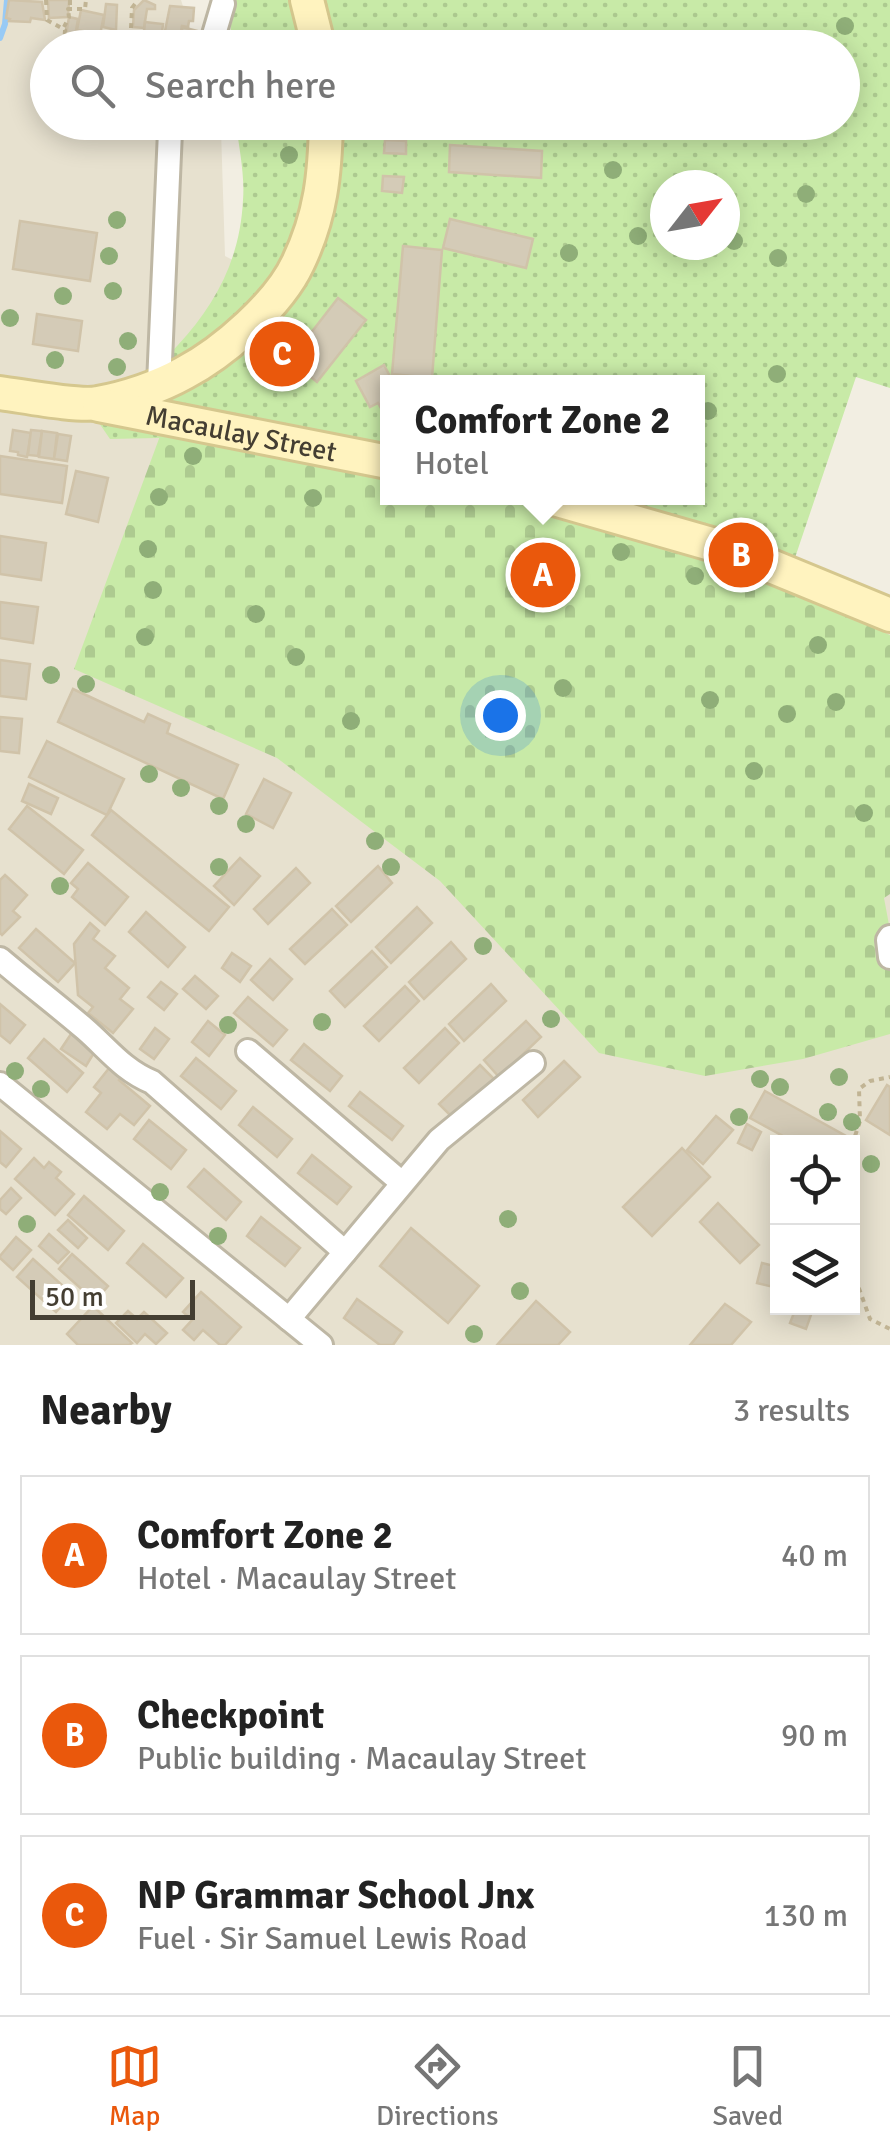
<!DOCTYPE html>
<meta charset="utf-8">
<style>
:root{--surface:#fff;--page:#f6f6f6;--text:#222;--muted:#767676;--line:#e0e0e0;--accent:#ea580c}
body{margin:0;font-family:Signika,sans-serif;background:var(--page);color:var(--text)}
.controls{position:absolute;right:30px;bottom:30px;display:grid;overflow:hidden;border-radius:0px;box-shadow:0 5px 25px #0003}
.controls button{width:90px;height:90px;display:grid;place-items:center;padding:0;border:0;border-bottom:2px solid var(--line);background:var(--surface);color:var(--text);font:50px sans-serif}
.compass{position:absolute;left:650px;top:170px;width:90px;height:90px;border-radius:50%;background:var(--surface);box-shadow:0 5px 25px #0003;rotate:59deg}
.scale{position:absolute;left:30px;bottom:25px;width:165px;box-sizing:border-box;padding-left:10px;border:5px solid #443e32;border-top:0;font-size:28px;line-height:35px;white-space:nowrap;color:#443e32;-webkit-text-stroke:8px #fff;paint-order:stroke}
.you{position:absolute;left:500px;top:715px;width:35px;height:35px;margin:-25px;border:8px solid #fff;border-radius:50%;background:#1a73e8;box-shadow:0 0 0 15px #1a73e833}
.badge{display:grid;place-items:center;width:65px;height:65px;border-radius:50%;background:var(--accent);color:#fff;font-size:32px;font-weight:700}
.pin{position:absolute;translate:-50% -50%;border:5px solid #fff;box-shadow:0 2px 10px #0006}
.popup{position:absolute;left:380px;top:375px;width:325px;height:130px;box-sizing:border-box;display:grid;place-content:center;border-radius:0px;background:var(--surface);filter:drop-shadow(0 2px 8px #0005);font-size:32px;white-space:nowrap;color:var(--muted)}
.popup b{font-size:38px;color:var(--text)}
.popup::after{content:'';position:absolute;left:50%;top:100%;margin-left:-20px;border:20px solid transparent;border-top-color:var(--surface)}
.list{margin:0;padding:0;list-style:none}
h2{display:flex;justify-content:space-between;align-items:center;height:130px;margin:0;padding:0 40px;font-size:42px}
h2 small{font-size:32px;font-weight:400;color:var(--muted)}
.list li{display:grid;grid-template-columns:65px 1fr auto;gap:30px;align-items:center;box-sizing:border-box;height:160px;margin:0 20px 20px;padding:0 20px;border:2px solid var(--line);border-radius:0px}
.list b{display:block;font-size:38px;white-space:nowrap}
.list p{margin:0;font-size:32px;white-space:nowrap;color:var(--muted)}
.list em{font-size:32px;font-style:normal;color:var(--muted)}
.icon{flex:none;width:55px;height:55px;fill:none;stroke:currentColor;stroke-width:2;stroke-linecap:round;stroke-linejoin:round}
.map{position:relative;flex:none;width:890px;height:1345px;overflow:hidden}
.search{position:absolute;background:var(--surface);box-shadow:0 5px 25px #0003;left:30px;right:30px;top:30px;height:110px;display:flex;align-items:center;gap:25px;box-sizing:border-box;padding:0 35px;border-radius:55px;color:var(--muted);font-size:38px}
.sheet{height:670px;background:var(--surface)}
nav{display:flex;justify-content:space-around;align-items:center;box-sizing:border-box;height:140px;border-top:2px solid var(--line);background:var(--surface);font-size:28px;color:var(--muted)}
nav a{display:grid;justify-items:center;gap:5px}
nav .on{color:var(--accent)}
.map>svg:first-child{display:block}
</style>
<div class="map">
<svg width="890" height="1345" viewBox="0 0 890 1345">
<defs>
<pattern id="grass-dots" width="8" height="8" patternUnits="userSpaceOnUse" patternTransform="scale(2.5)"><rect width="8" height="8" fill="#c8eaa7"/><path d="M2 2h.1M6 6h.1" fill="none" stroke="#adca90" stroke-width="1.8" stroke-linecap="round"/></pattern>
<pattern id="cemetery-stones" width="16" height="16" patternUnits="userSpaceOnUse" patternTransform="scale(2.5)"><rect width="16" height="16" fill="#c8eaa7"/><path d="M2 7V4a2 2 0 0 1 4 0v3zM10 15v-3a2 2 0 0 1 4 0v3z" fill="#adca90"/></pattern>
</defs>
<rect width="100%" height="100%" fill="#f2eee2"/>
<!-- residential -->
<path fill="#e7e1cf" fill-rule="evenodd" d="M0,0h181l15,47 -148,1v74l171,1 2,7 4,126 240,126h-77v116h296l206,108v739h-890zM778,1142h74v166h-74z"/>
<!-- grass -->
<path fill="url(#grass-dots)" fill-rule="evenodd" d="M230,0h660v388l-34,-11 -81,240 -366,-119h289v-116h-310v109l-123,-34 -61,-20 -94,2 -13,-19c71,-62 141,-117 146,-220 2,-25 -4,-52 -7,-77l606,-1v-74l-611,-1zM665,185h60v60h-60z"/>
<!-- cemetery -->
<path fill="url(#cemetery-stones)" d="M160,436l228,42v20h105l19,3 291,94 87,40v259l-6,4 6,32v104l-87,25 -98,17 -106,-23 -159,-172 -163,-123 -203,-89z"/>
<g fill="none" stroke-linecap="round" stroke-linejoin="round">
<!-- stream -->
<path stroke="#98caf5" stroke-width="6" d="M0,38l5,-14 2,-24"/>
</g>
<!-- building -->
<g fill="#d4cbb7" stroke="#d0c3a9" stroke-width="2.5">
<path d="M9,0l33,2 3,18 -14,-2 -1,4 -21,-1 1,-2 -4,-1z"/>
<path d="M48,0h21l-1,17 -19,1z"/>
<path d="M144,0l11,5v4h-8l-3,19 -11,-1 1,-17z"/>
<path d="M106,4l11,1 -1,25 -13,-3z"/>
<path d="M170,6l24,2 -1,13h-4l-1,6 -6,-1 -1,7 -16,-2z"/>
<path d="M81,10l23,5 -4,20 -23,-5z"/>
<path d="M69,17l9,2 -5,29 -9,-1z"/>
<path d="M145,22l18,2 -2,18 -18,-2z"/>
<path d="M182,27l19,5 -2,16h-19l-4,-5 2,-10 4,1z"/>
<path d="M385,140l21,1v13l-22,-1z"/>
<path d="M450,145l92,6 -1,27 -92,-6z"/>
<path d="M383,176l21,1 -2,16 -20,-2z"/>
<path d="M450,219l83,20 -7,29 -83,-20z"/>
<path d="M20,221l77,12 -7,48 -77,-12z"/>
<path d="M403,246l39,4 -10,128 -40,-4z"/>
<path d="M338,298l28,22 -49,62 -27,-22z"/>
<path d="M37,314l45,7 -4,30 -45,-7z"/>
<path d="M384,365l9,17h-5v34l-2,1 -8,-14 -8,4 -14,-26z"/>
<path d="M13,430l18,3 -4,24 -9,-2v-3l-8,-1z"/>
<path d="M31,430l11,1 -4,25 -10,-1z"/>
<path d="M42,431l15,2 -3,26 -15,-2z"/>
<path d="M58,434l13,2 -4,25 -13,-2z"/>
<path d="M0,456l67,10 -5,37 -62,-9z"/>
<path d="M76,471l32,7 -10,44 -32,-8z"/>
<path d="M0,536l46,7 -5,37 -41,-6z"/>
<path d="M0,602l38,5 -5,36 -33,-5z"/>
<path d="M0,660l30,4 -4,35 -26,-3z"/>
<path d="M73,689l71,33 4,-8 22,10 -3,9 71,32 -15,34 -165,-77z"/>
<path d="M0,717l22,2 -3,34 -19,-2z"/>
<path d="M47,741l77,38 -17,36 -78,-38z"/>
<path d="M264,779l27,14 -18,35 -27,-14z"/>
<path d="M29,784l29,14 -7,16 -29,-13z"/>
<path d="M27,806l56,44 -19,24 -55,-45z"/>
<path d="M111,810l118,97 -20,24 -117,-96z"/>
<path d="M240,858l20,18 -26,29 -20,-19z"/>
<path d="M88,863l40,34 -23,28 -33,-28 6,-8 -7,-6z"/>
<path d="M378,866l14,17 -41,39 -15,-16z"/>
<path d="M296,868l14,15 -42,41 -14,-15z"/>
<path d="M5,875l22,20 -14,16 7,6 -18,18 -2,-2v-53z"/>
<path d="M417,907l15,16 -41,40 -15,-16z"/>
<path d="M332,909l15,16 -42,39 -15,-15z"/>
<path d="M146,912l39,35 -17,20 -39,-35z"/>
<path d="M90,923l9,8 -6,8 22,17 -10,12 24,20 -9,11 13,10 -20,24 -25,-20 5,-6 -15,-12 -4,-51z"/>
<path d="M36,929l39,34 -17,19 -39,-34z"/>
<path d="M451,942l15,17 -42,40 -15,-17z"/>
<path d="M372,951l15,16 -42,40 -15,-16z"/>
<path d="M232,953l19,13 -11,16 -18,-14z"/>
<path d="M270,959l22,20 -19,21 -22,-20z"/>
<path d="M195,976l23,20 -12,13 -23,-20z"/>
<path d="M161,982l16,12 -13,16 -16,-13z"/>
<path d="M491,984l15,17 -42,40 -15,-17z"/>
<path d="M405,986l14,15 -40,40 -15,-15z"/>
<path d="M248,997l39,33 -14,16 -39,-33z"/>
<path d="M0,1004l25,21 -15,18 -10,-8z"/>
<path d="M208,1021l17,14 -16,21 -17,-14z"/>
<path d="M526,1021l15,16 -42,40 -15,-17z"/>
<path d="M155,1028l14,11 -15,20 -14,-10z"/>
<path d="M445,1028l14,15 -40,40 -15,-15z"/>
<path d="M71,1034l24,17 -9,15 -25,-17z"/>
<path d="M44,1039l39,34 -16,19 -39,-34z"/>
<path d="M304,1044l38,32 -12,15 -39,-31z"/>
<path d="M196,1058l40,33 -15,18 -40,-33z"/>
<path d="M564,1061l16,16 -42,40 -15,-17z"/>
<path d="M114,1062l12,9 -7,9 31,26 -16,19 -14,-11 -13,15 -21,-17 15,-19 -7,-6z"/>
<path d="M480,1065l14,14 -40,40 -15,-15z"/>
<path d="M887,1085l3,2v48l-24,-15z"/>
<path d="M765,1091l81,45 -4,6h-48l-44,-24z"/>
<path d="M360,1092l43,34 -11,14 -43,-34z"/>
<path d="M253,1107l39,32 -15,18 -38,-32z"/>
<path d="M716,1116l17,14 -30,34 -16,-14z"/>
<path d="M149,1120l37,30 -15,19 -37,-30z"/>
<path d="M747,1124l14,8 -9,18 -14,-7z"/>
<path d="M0,1131l21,18 -15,18 -6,-5z"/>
<path d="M682,1148l28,29 -58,59 -29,-29z"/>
<path d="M312,1155l39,32 -14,17 -39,-31z"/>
<path d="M34,1158l10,10 5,-6 12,10 -5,6 18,16 -19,21 -40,-36z"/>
<path d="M204,1169l37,33 -15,18 -38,-33z"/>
<path d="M11,1188l10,10 -15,16 -6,-5v-9z"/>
<path d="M84,1196l40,35 -16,19 -40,-35z"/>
<path d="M718,1203l41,42 -19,18 -40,-41z"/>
<path d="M261,1217l39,31 -15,18 -38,-30z"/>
<path d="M68,1220l19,18 -9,10 -20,-18z"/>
<path d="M411,1228l68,58 -31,37 -68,-57z"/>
<path d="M49,1234l20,18 -11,11 -19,-17z"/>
<path d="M16,1237l15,13 -18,20 -13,-12v-2z"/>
<path d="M143,1244l40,34 -17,19 -39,-34z"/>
<path d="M72,1254l36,32 -13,15 -36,-32z"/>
<path d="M33,1259l39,35 -16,18 -39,-35z"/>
<path d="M762,1263l16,4v21l-21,-5z"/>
<path d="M201,1292l40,35 -16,18h-5l-17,-15 -9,10 -11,-10 9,-10 -9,-8z"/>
<path d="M357,1299l45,33 -9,13h-13l-36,-27z"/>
<path d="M536,1301l34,31 -12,13h-61z"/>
<path d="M725,1304l26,18 -20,23h-41z"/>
<path d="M93,1306l39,37 -3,2h-51l-11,-11z"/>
<path d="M796,1308l16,4 -6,17 -16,-6z"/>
<path d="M128,1311l9,8 7,-7 23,21 -11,11 -11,-10 -8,9 -21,-20z"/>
</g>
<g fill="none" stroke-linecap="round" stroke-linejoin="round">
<defs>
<g id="street">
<path d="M210,48l13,-44"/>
<path d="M159,384l11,-253 7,-9"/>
<path d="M890,937l-2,3 2,17"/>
<path d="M0,959c28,24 57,46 85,70 23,20 38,41 67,53l193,170"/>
<path d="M248,1051l154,132"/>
<path d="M0,1084l321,261"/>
<path d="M289,1319l150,-179 94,-77"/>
</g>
<g id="secondary">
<path d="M307,0l12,48"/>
<path d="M0,393c23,3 79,14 98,10 28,-5 61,-16 86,-30 40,-21 95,-69 114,-110 23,-48 27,-89 28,-141"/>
<path id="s1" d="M99,405l289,57"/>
<path d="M551,498l181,52 158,65"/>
</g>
</defs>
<!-- street casing -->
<use href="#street" stroke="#beb7a4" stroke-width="28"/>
<!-- secondary casing -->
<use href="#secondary" stroke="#d5c78e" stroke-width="38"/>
<!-- path -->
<g stroke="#c1b494" stroke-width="4" stroke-dasharray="5 5" stroke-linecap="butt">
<path d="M46,0l1,20 18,10 -1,18"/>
<path d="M70,0v9h-2h17l1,-9"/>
<path d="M64,27l5,-10 -1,-8"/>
<path d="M130,48l2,-40 6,-8"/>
<path d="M852,1145l8,-24 -1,-32 11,-8 20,-4"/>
<path d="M852,1269l18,50 20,10"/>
</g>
<!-- street -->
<use href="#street" stroke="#fff" stroke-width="22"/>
<!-- secondary -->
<use href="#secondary" stroke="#fff3bf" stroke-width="32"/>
</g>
<!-- trees -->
<g fill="#8fae78">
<circle cx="845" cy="26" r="9"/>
<circle cx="289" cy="155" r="9"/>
<circle cx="613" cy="170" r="9"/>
<circle cx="806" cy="194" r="9"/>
<circle cx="117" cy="220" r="9"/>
<circle cx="638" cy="236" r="9"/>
<circle cx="734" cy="241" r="9"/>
<circle cx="569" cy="253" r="9"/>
<circle cx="109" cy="256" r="9"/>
<circle cx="778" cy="258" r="9"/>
<circle cx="113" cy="291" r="9"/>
<circle cx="63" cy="296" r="9"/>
<circle cx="10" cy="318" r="9"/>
<circle cx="128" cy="341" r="9"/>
<circle cx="55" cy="360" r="9"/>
<circle cx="117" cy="367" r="9"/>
<circle cx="777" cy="374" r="9"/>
<circle cx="708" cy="411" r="9"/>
<circle cx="193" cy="456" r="9"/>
<circle cx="159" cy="497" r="9"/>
<circle cx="313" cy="498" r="9"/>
<circle cx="148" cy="549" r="9"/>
<circle cx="621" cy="552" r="9"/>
<circle cx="695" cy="576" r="9"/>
<circle cx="153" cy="590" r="9"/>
<circle cx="256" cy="614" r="9"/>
<circle cx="145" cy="637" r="9"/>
<circle cx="818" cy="645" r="9"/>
<circle cx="296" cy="657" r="9"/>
<circle cx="51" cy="675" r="9"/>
<circle cx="86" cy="684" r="9"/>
<circle cx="563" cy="688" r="9"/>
<circle cx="710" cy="700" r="9"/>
<circle cx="836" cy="702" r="9"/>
<circle cx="787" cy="714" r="9"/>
<circle cx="351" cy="721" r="9"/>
<circle cx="754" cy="771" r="9"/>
<circle cx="149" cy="774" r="9"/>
<circle cx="181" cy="788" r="9"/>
<circle cx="219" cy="806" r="9"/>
<circle cx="864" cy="813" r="9"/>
<circle cx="246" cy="824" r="9"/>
<circle cx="375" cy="841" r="9"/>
<circle cx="219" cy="867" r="9"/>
<circle cx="391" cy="867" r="9"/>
<circle cx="60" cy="886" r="9"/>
<circle cx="483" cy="946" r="9"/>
<circle cx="551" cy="1019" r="9"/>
<circle cx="322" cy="1022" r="9"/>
<circle cx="228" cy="1025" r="9"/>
<circle cx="15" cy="1071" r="9"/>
<circle cx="839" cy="1077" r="9"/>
<circle cx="760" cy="1079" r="9"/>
<circle cx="780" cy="1087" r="9"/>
<circle cx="41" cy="1089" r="9"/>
<circle cx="828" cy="1112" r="9"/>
<circle cx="739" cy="1117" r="9"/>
<circle cx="852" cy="1122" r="9"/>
<circle cx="871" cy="1164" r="9"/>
<circle cx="160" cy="1192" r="9"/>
<circle cx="508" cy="1219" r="9"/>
<circle cx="27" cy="1224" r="9"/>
<circle cx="218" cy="1236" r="9"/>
<circle cx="520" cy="1291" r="9"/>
<circle cx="474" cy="1334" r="9"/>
</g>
<g text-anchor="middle" stroke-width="8" stroke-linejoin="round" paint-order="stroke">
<!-- street labels -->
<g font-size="28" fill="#443e32" stroke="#fff">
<text dy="10" stroke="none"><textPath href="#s1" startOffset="145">Macaulay Street</textPath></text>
</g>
</g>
</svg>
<div class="controls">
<button><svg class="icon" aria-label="locate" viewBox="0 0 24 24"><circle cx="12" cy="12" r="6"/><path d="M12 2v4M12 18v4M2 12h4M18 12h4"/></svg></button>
<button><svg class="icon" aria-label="layers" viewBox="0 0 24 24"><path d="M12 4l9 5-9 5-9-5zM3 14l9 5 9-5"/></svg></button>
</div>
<svg class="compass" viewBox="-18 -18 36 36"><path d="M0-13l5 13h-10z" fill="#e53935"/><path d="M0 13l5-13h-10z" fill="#767676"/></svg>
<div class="scale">50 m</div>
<div class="you"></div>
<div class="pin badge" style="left:543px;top:575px">A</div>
<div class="popup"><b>Comfort Zone 2</b>Hotel</div>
<div class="pin badge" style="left:741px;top:555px">B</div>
<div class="pin badge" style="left:282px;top:354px">C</div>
<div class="search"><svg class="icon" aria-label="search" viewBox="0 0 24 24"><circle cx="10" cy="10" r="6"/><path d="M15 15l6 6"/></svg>Search here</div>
</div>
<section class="sheet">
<h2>Nearby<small>3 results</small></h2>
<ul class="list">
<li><span class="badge">A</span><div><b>Comfort Zone 2</b><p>Hotel · Macaulay Street</p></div><em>40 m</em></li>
<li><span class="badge">B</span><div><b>Checkpoint</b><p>Public building · Macaulay Street</p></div><em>90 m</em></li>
<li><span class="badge">C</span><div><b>NP Grammar School Jnx</b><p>Fuel · Sir Samuel Lewis Road</p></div><em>130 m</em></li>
</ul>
</section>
<nav>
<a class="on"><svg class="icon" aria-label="map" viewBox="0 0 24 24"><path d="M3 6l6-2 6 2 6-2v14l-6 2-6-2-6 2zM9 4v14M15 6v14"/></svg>Map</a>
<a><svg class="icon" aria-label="directions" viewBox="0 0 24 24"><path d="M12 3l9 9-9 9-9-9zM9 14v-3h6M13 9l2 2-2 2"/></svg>Directions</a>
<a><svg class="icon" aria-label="saved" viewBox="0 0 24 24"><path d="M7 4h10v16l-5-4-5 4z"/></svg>Saved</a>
</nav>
